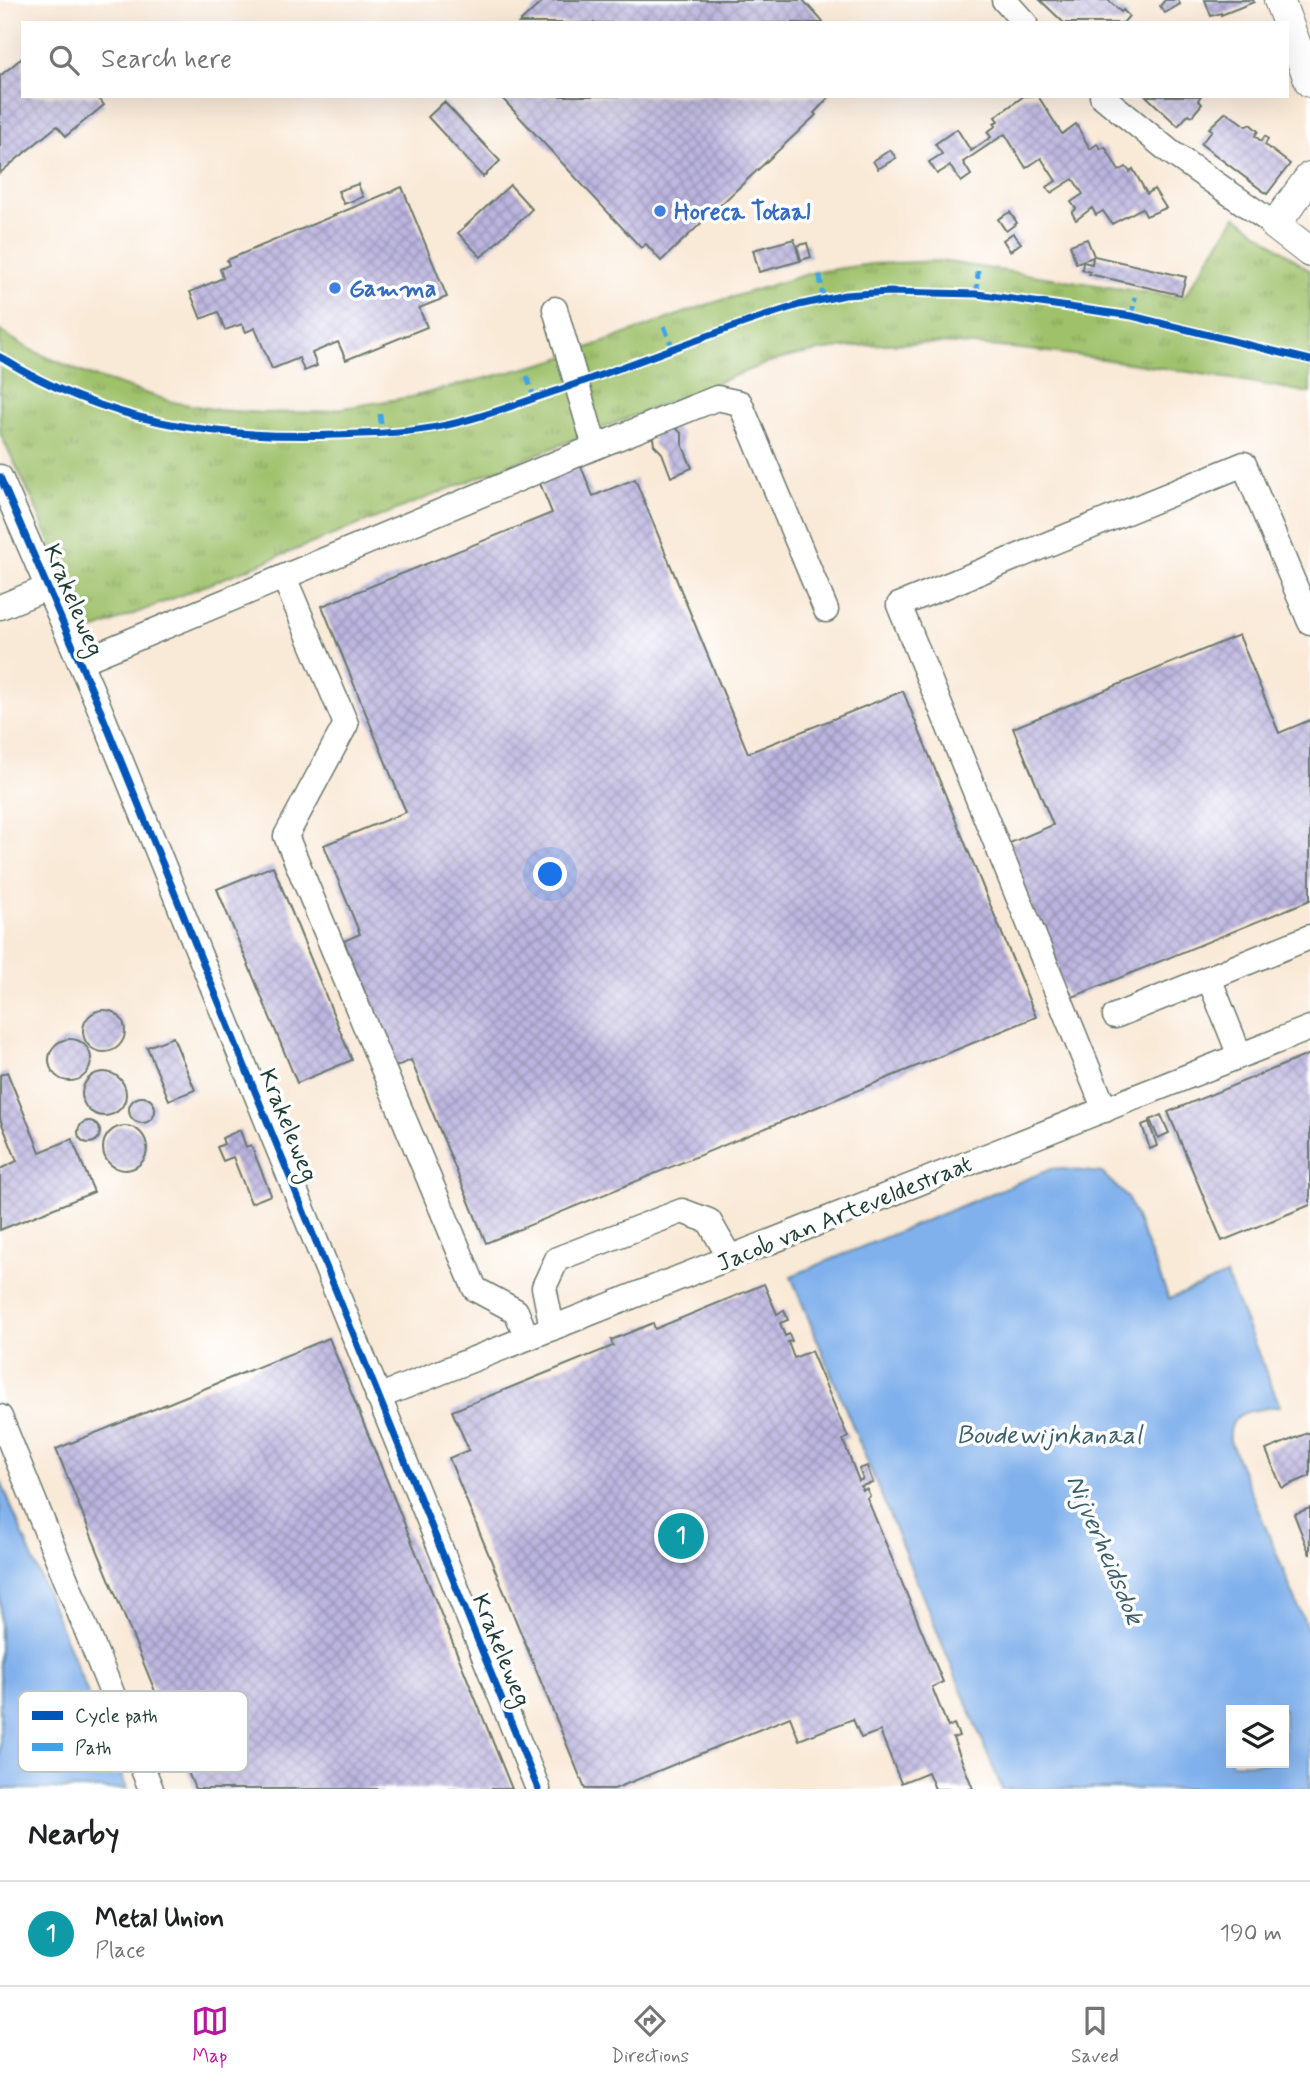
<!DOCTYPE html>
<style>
:root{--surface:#fff;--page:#f2f2f2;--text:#202124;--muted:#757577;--line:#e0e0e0;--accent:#b5179e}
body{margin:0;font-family:Mynerve,sans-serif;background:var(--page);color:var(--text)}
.controls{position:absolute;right:21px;bottom:21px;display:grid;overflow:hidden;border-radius:0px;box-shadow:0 7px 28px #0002}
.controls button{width:63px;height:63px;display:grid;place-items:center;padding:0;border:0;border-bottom:2px solid var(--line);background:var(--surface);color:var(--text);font:35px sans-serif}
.you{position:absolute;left:551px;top:875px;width:24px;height:24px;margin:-18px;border:5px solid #fff;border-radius:50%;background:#1a73e8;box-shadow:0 0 0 10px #1a73e833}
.badge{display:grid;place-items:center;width:46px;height:46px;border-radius:50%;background:var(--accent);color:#fff;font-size:23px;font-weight:700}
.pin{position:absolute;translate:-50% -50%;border:4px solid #fff;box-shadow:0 2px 7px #0006}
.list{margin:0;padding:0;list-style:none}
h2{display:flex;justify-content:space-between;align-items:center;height:91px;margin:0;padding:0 28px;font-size:30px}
h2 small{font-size:23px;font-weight:400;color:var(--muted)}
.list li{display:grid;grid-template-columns:46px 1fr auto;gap:21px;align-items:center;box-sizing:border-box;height:105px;padding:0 28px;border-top:2px solid var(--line)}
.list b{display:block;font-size:26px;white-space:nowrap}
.list p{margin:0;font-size:23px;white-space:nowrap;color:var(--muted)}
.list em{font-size:23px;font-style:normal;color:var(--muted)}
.icon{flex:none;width:38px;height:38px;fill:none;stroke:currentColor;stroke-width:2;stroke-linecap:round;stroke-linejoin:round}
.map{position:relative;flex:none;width:1310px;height:1789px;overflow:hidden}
.search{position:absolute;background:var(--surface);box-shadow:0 7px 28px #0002;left:21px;right:21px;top:21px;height:77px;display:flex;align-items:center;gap:18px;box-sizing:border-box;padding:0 24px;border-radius:0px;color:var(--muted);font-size:26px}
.sheet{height:196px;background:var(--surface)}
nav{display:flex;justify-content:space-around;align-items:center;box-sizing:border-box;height:98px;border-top:2px solid var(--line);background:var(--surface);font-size:19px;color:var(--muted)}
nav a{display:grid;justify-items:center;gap:4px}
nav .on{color:var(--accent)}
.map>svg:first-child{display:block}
</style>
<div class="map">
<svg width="1310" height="1789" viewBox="0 0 1310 1789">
<defs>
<pattern id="park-tufts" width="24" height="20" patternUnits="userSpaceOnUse" patternTransform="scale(1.75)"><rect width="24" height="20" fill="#9fc16a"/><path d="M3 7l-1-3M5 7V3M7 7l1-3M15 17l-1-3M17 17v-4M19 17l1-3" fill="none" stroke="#819e58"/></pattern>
<pattern id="building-cross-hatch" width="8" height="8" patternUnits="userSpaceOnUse" patternTransform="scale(1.75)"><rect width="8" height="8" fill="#bcb5e0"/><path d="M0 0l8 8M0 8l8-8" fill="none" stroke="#9894b6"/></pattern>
</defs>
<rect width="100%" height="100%" fill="#fff"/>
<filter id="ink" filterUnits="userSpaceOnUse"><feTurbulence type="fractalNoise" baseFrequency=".0143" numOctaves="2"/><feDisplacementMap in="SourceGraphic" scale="14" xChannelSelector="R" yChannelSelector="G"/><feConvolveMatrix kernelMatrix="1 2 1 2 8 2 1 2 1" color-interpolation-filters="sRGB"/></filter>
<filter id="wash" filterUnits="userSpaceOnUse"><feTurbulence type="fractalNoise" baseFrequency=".00686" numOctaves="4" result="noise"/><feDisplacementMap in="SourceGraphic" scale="28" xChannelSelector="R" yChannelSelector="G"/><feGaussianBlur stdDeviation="1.57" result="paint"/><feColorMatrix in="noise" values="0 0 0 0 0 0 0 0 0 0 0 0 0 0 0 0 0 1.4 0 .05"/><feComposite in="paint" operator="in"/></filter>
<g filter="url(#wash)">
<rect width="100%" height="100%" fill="#f9e9d7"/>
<!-- park -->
<path fill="url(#park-tufts)" stroke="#5f7f4f" stroke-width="2" d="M1236,216l74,55v122c-63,-12 -125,-22 -188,-31 -115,-17 -246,-33 -358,2l-678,269 -52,-130 -34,-70v-102l31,19 55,24 87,28 45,8 44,3 57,-1 92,-15 138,-35 154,-56 111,-34 58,-8 68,-3 243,37z"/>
<!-- water -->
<g fill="#81b1ec" stroke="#507790" stroke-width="2" fill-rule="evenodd">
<path d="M1053,1168l49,5 26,25 41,101 57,-24 54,131c-24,5 -53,1 -50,35l80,194v154h-308l-211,-513zM1284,1710v53h-53v-53z"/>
<path d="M0,1479l127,310h-127z"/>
</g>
<g id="blocks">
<!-- building -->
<g fill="url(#building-cross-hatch)">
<path d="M544,0h259l21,23h-305z"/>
<path d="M1040,0h68l13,12 2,-2 6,6 -6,7h-59z"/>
<path d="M1165,0h13l2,4 -15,9 -5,-7z"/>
<path d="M1205,0h48l1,2 -33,13v-2l-10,3z"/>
<path d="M23,57v39h74l7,9 -38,31 -9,-10 -57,47v-97z"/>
<path d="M500,96h330l-16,17 2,2 -155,146 -15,-17 -5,4z"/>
<path d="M1024,96h14l24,38 14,-10 14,25 7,-5 4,5 4,-2 14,24 7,-4 4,5 3,-3 14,25 7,-5 12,19 -20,8 -4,-8 -30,16 -9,-13 -7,4 -4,-7 -16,12 -4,-7 4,-4 -5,-7 12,-8 -10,-15 -22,14 -4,-6 9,-6 -15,-23 -15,10 -21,-34 -42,28 8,13 -10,7 -11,-16 -13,8 -8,-12 13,-8 -7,-10 22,-15 14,22 20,-14 -4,-5 9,-6 -2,-3 4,-2 -3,-4z"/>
<path d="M1146,96h55l-3,4 4,4 -10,12 -3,-2 -11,12z"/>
<path d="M444,102l56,59 -17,16 -55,-60z"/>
<path d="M1226,112l20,14 4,-2 8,7 -3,5 6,5 4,-5 3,3 -3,6 25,19 -23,30 -66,-50 11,-14 -3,-2z"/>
<path d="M890,150l6,8 -18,11 -5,-8z"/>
<path d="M358,184l5,13 -19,7 -6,-13z"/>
<path d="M510,185l22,24 -51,48 -23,-24z"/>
<path d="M402,187l45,110 -28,11 8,19 -81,33 -8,-18 -26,11 5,13 -13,5 -5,-13 -27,11 -17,-41 -9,4 -4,-8 -17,6 -7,-18 -17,7 -11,-27 33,-14 -3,-9 9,-4 -2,-5z"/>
<path d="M1010,212l7,11 -11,8 -8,-12z"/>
<path d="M1013,233l8,10 -11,8 -7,-11z"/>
<path d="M794,239l6,22 -41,11 -6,-22z"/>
<path d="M1087,239l7,17 92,21 -5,18 -92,-21 1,-2 -8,-2 1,-8 9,2 1,-7 -17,6 -6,-18z"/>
<path d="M807,243l4,14 -10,3 -4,-14z"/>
<path d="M673,425l9,9v10l10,24 -21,9 -9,-24 -8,-8 -1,-7 2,-6z"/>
<path d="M580,464l13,32 42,-17 113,274 155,-62 133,326 -550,226 -75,-183 -16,7 -51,-126 16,-7 -36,-89 82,-33 -84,-206 230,-93 -13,-32z"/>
<path d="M1239,635l40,98 31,-13v180l-242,99 -63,-154 48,-20 -40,-97z"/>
<path d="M273,866l79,194 -55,23 -80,-194z"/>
<circle cx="104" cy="1031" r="21"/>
<path d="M173,1037l22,53 -26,10 -22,-53z"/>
<circle cx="70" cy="1060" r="21"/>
<path d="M1310,1054v151l-88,36 -54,-129z"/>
<circle cx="104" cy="1094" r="22"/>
<path d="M7,1072l33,80 32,-13 22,53 -94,38v-61l17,-8 -17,-42v-44z"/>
<circle cx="142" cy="1110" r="13"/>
<path d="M1161,1115l8,18 -11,5 -8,-18z"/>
<circle cx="89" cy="1132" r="11"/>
<path d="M1149,1122l8,24 -7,3 -8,-24z"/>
<circle cx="125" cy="1148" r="22"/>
<path d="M240,1130l6,17 5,-2 20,50 -20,8 -18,-46 -10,4 -6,-14 7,-3 -2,-6z"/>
<path d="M764,1284l13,30 7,-4 4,10 -8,3 5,13 4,-2 3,7 -4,1 6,16 17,-7 37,86 -5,3 16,41 4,-2 -4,-10 8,-3 6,17 -12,3 2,4 4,-1 3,7 -3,2 76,184 -11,5 16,40 6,-3 5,12 -6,2 20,51h-38l-7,-17 -27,11 -21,-52 -19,7 -8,-19 -54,21 -9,-23 -176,72h-29l-136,-331 20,-8 -17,-39 161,-65 -2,-6 42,-17 2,6z"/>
<path d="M329,1338l183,451h-317l-139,-340z"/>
<path d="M1310,1432v44l-28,12 -16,-38z"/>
<path d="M1310,1508v47l-16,-41z"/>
</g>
</g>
</g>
<g filter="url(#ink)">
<use href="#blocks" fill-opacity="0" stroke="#6b796d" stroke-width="2"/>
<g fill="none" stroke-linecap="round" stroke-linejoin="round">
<defs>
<g id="minor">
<path d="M1004,0l21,23"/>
<path d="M1102,96l67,55 106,74"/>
<path d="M555,309l40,138"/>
<path d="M0,477l97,225 441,1087"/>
<path d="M284,577l62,147 -60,112 189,453 41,22 11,27"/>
<path d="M0,607l47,-19"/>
<path d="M80,662l515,-215 122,-49 23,5 86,207"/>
<path d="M1209,978l31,78"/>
<path d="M1115,1016l195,-79"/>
<path d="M1105,1110l-206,-505 345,-141 66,158"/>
<path d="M552,1328l-8,-41 13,-28 125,-48 27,10 21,37"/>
<path d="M378,1397l932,-369"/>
<path d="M0,1417l151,372"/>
</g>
<g id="major">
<path d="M1279,0l31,82"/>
<path d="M1310,177l-35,48 35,27"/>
</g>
</defs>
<!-- minor casing -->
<use href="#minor" stroke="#6b796d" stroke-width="27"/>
<!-- major casing -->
<use href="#major" stroke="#6b796d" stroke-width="32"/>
<!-- minor -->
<use href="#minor" stroke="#fff" stroke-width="24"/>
<!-- major -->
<use href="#major" stroke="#fff" stroke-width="30"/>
<!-- quiet -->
<g stroke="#3da4eb" stroke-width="5" stroke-dasharray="10 5" stroke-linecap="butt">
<path d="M820,275l3,24"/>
<path d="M977,294l1,-23"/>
<path d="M1132,316l3,-19"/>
<path d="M664,326l9,23"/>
<path d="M527,376l7,22"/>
<path d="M380,414l2,18"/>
</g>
<defs>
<g id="cycleway">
<path d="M0,357c105,66 214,82 336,78 37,-1 75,-2 111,-10 38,-8 75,-23 112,-35 80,-28 159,-60 240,-85l46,-10 44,-3 88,2 155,22 178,44"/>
<path d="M0,477l97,225 441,1087"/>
</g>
</defs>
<!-- cycleway casing -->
<use href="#cycleway" stroke="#fff" stroke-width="11"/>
<!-- cycleway -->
<use href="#cycleway" stroke="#0057b8" stroke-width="7"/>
</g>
</g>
<!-- markers -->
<g fill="#3f7fe0" stroke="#fff" stroke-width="2.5">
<circle cx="660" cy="211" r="7"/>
<circle cx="335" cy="288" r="7"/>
</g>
<g text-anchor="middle" stroke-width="7" stroke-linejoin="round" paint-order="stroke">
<!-- shop labels -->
<g font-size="24" font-weight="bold" fill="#366cbe" stroke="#fff" text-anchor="start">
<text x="674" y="219">Horeca Totaal</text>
<text x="349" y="296">Gamma</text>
</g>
<!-- street labels -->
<g font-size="24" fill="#1f3d34" stroke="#fff">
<text transform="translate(74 600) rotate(67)" y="8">Krakeleweg</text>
<text transform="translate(289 1125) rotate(68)" y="8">Krakeleweg</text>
<text transform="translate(844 1213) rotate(-22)" y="8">Jacob van Arteveldestraat</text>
<text transform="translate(502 1650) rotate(68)" y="8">Krakeleweg</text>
</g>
<!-- water labels -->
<g font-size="26" font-style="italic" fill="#3c606b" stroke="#fff">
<text x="1049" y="1443">Boudewijnkanaal</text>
<text transform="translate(1106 1549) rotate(67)" y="9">Nijverheidsdok</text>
</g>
</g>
<!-- legend -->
<rect x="18" y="1691" width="230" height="81" rx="10" fill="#fff" stroke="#bcc5c2" stroke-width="2"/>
<rect x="32" y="1711" width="31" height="9" fill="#0057b8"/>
<rect x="32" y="1743" width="31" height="8" fill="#3da4eb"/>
<g font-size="19" fill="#1f3d34">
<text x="75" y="1722">Cycle path</text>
<text x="75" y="1754">Path</text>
</g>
</svg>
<div class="controls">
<button><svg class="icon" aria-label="layers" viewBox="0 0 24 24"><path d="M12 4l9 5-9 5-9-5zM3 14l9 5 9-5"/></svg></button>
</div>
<div class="you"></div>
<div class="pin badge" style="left:681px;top:1536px;background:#0f9aa8">1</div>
<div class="search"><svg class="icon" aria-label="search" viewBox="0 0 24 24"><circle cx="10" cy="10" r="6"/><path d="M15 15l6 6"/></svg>Search here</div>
</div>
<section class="sheet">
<h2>Nearby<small></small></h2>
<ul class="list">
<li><span class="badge" style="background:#0f9aa8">1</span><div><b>Metal Union</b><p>Place</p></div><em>190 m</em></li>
</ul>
</section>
<nav>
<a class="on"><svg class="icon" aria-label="map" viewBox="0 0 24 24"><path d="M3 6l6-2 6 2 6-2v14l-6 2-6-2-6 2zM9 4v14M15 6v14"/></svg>Map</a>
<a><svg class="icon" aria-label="directions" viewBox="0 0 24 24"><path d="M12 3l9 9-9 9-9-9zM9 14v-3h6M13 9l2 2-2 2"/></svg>Directions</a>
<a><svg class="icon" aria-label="saved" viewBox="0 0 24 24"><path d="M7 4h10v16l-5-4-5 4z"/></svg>Saved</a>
</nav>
